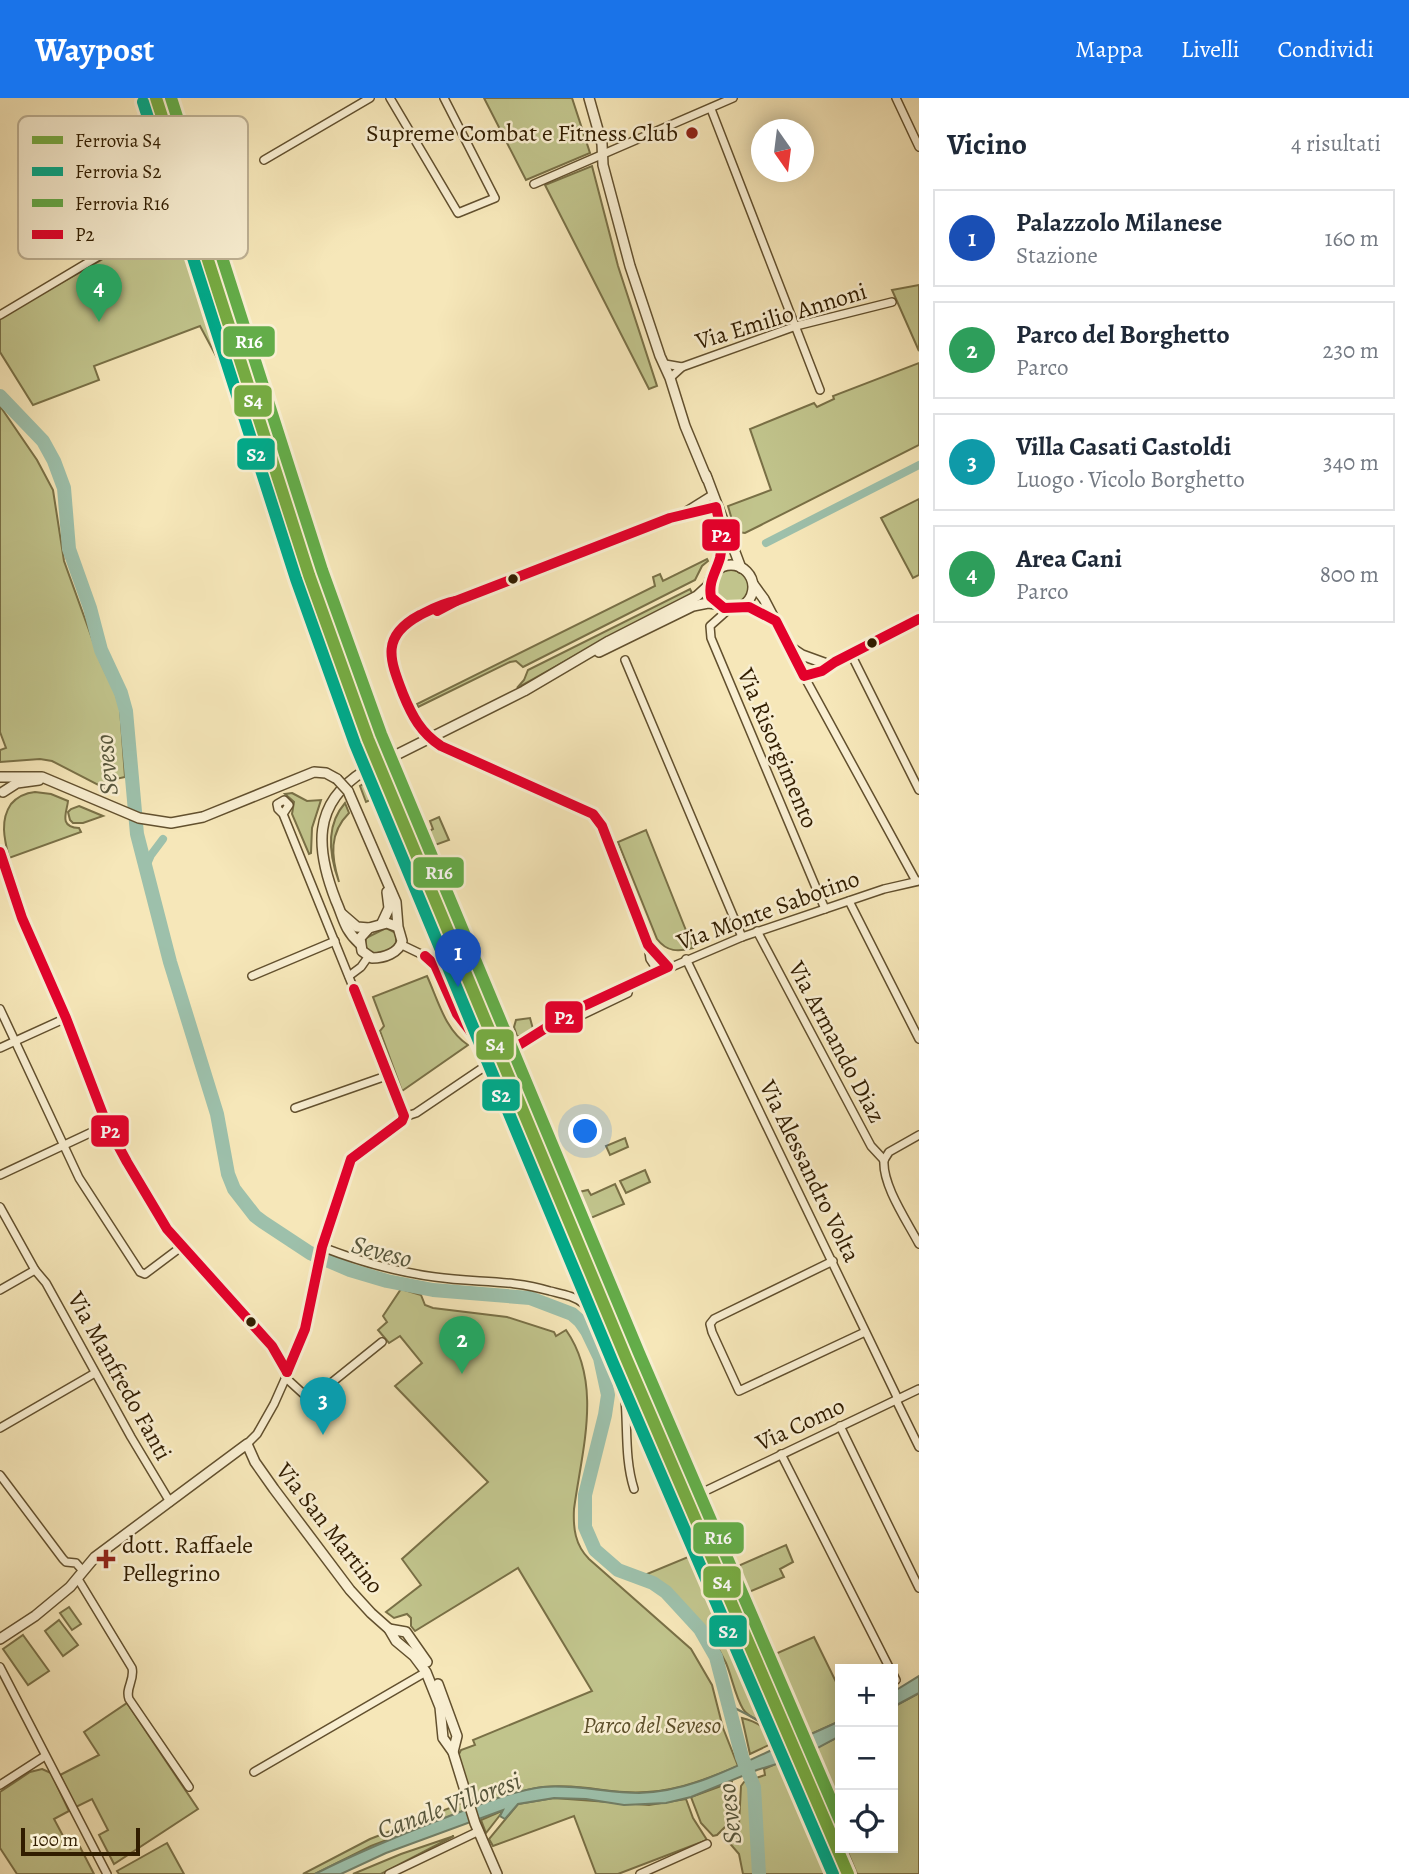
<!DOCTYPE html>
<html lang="it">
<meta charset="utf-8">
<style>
:root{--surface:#fff;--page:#f2f2f3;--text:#1f2937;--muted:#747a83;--line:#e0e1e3;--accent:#1a73e8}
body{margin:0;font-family:Alegreya,serif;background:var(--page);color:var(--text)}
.controls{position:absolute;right:21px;bottom:21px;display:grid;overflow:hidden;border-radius:0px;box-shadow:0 4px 18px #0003}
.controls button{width:63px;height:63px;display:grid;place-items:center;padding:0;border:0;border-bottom:2px solid var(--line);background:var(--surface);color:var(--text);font:35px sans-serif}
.compass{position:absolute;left:751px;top:21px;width:63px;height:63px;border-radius:50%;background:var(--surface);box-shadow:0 4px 18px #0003;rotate:166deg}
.scale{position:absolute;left:21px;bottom:18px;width:119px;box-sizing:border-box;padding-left:7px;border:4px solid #311d00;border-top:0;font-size:19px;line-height:24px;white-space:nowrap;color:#311d00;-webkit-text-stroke:5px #f9efd2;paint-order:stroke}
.you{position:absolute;left:586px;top:1034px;width:24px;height:24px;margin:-18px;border:5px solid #fff;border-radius:50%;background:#1a73e8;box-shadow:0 0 0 10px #1a73e833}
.badge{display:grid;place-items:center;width:46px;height:46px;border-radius:50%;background:var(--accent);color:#fff;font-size:23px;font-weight:700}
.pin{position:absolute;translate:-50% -58px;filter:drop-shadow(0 2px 4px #0008)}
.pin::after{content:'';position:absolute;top:37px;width:24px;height:21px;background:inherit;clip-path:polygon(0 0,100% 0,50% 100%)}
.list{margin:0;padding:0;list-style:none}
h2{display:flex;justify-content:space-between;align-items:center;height:91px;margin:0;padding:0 28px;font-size:30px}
h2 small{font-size:23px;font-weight:400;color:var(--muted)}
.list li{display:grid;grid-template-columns:46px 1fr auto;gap:21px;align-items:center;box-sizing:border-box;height:98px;margin:0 14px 14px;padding:0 14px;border:2px solid var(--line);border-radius:0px}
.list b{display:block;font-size:26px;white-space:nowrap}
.list p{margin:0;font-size:23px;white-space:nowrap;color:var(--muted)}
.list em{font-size:23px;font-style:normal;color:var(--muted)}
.icon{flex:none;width:38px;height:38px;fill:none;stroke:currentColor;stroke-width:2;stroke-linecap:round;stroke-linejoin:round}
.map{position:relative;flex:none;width:919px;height:1776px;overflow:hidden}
header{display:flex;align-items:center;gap:42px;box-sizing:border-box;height:98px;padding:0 35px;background:var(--accent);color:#fff}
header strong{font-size:33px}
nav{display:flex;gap:38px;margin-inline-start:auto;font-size:24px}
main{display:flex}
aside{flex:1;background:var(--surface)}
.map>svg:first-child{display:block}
</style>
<header>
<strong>Waypost</strong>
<nav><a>Mappa</a><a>Livelli</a><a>Condividi</a></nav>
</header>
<main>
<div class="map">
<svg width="919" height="1776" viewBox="0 0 919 1776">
<rect width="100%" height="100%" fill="#f6e7b9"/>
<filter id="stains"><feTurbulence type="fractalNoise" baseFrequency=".00286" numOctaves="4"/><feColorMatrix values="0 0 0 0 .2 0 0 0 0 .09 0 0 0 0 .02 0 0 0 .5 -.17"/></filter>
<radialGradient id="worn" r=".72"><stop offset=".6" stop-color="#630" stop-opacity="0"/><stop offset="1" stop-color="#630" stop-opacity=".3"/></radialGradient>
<!-- green -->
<g fill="#c1c48c" stroke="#797046" stroke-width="2">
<path d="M484,0h88l18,55 -64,27z"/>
<path d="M592,68l26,100 39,120 -8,3 -104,-204z"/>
<path d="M176,119l6,20 13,-3 50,160 -7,3 -38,-71 -106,40 5,14 -66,25 -33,-53v-34z"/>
<path d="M919,187v66l-27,-61z"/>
<path d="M919,265v82l-158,80 -16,8 -7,-1 -4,-5 -6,-21 43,-16 -21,-61 64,-26 3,4 17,-8 -1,-3z"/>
<path d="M0,308l37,54 16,30 11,71 37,102 14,29 5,16 5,69c-8,1 -15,4 -19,12l-54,-28 -12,-2 -40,3v-12l6,-2 -6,-16z"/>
<path d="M919,401v76l-6,3 -32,-60z"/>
<path d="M707,461l1,2 -6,5 -7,14 -172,87 -7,-6 -6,1 -92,45 -1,-3 238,-118 -2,-9 7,-3 3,7z"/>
<circle cx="731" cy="490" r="18"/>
<path d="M690,491l3,6 -81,40 -95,53 7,-8 4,-10z"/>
<path d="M375,679l8,17 -17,8 -6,-16z"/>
<path d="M35,694l16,2 17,7c-1,11 -10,26 11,27l2,4 -72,26c-5,-20 -9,-38 2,-54 7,-8 14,-11 24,-12z"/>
<path d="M292,695l15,8 14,-1 -9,28 -1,25 -2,1 -17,-40 2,-12 -9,-8z"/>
<path d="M345,705l4,10c-20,20 -18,43 -10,69 -10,-27 -14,-56 6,-79z"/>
<path d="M79,708l24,10 -20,7h-10l-3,-3 -2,-8 3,-3z"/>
<path d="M439,719l10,23 -14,5 -6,-14 4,-2 -3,-8z"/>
<path d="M646,732l47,118c-15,4 -26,4 -36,-9l-39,-97z"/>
<path d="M386,830l10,5v10c-5,8 -17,13 -26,10l-5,-7 1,-8z"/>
<path d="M427,878c11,24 18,54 41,69l-66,46 -22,-60 4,-5 -11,-29z"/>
<path d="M530,920l3,11 -9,7h-7l-3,-9 2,-7z"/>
<path d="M625,1040l3,9 -18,8 -4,-9z"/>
<path d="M645,1072l5,12 -24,11 -6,-12z"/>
<path d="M615,1086l9,20 -38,16 -11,-24 4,-4 9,-2 3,5z"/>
<path d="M401,1191l20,6 4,10 8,3 74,9 47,15 2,4 10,-6c37,53 16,119 8,179 -1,19 1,36 15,50l102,90 21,36 11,43 15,38c-37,16 -73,29 -114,26 -27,-2 -54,-8 -81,-5 -23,3 -46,12 -68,18l-17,-49 3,-6 14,-5 -2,-5 119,-49 -74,-123 -103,63 -4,-5v-8l-4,-4 -13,4 -8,-6 35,-27 -19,-26 86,-77 -93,-96 27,-23 -22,-27 -11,7 -11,-13 9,-8 -4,-6z"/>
<path d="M786,1447l7,17 -13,7 4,8 -35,15 -11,-26z"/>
<path d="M705,1452l82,187 -8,4c-8,-20 -29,-20 -36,-32 -8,-13 -11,-32 -17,-46 -17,-36 -47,-66 -79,-89z"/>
<path d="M69,1509l12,17 -9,6 -12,-17z"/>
<path d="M59,1522l19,25 -15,11 -18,-25z"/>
<path d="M23,1537l26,36 -21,14 -25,-36z"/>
<path d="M814,1539l26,53v31l-40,18 -34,-81z"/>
<path d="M919,1595v181h-62l-11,-26h47v-141z"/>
<path d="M127,1605l71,106 -84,55 -15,-29 9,-5 -16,-31 -16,8 -16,-32 39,-20 -15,-23z"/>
<path d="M742,1620c14,3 28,12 33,24l-25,12z"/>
<path d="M840,1638v99l-36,-85 9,-3 1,2z"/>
<path d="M794,1658l47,118h-98l-4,-20 -13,-15 13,-15 2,-38 3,-4 21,-7 -1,-6z"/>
<path d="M42,1671l9,4 18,38 -15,8 16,30 9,-4 15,29h-77l-17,-26v-56l30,-20z"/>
<path d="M732,1684l1,37 -16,16 -4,1 -12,-13 -10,-26z"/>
<path d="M554,1700l95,7 37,-6 7,19 14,22 -89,34h-22l-22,-58 -81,30 -4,-7 29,-35z"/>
<path d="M465,1704l2,8 -96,36 -56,28h-12l67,-35z"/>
<path d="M504,1712l-18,23 -5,-13z"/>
<path d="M454,1738l-73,38h-28l48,-20z"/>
<path d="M167,1745l17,31h-65l-2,-3z"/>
</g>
<!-- water -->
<g fill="#9dc0ab" stroke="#727f67" stroke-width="2">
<path d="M919,1578v17l-26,14v-15z"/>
<path d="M840,1623v15l-26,14 -2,-3 -8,3 -4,-11z"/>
<path d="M780,1647l1,3 6,-3 5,11 -6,2v3l-29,9 -66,27 -25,6 -42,2 -38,-6 -32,-1 -36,6 -13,15 -5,-3 3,-6 -117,43 -45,21h-26c45,-23 90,-41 137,-59 29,-11 60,-24 91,-28 33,-3 64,6 96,6 49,-1 91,-24 135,-44v-2z"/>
</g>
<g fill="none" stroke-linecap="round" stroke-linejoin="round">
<!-- stream -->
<path stroke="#727f67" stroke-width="2.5" d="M729,1607c16,9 41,18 48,36"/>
<!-- canal -->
<g stroke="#9dc0ab" stroke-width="8">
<path d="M766,445l153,-78"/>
<path d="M145,771l6,-14 12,-16"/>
</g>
<!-- river -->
<path stroke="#9dc0ab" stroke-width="14" d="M0,298l43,45 11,20 10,27 5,61 21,59 11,42 20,43 5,18 11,123 33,128 47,152 11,60 6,15 21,27 8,6 47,31 40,17 37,11 46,9 97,8 42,16 8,7 7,10 13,27 8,37 -3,20 -20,80v32l10,23 23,20 35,13 13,9 34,37 16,28 26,100 12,30 5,87"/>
<defs>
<g id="minor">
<path d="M390,0l68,115 37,-15 -51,-100"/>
<path d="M896,0l23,49"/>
<path d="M711,11l109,281"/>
<path d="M264,62l106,-62"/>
<path d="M534,86l199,-86"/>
<path d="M0,217l114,-68"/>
<path d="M665,266l17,3"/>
<path d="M670,280l12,-11 114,-41 96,-24"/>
<path d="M688,412l24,-15"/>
<path d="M729,511l-19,17 1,12 114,271"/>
<path d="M417,519l27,-8 12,-8 214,-83 46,-11"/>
<path d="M851,556l68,136"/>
<path d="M625,562l117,277"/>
<path d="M804,578l112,205"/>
<path d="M421,634c-12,-18 -35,-66 -30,-88 3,-14 14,-21 25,-27 13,-6 21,-13 35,-15"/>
<path d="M435,645l158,71 9,12 46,119 20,22"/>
<path d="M283,716l6,-9 -5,-5 -7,4 1,5 5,5 121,299"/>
<path d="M0,754l22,66 44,100 41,107 20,37 40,67 105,117 15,26"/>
<path d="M849,803l70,138"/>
<path d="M757,833l114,215 13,14"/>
<path d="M402,847l23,11 10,9 22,49 17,22 13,29"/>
<path d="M648,847l2,14 8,12"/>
<path d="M686,861l212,440"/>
<path d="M252,878l83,-35"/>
<path d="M349,878l12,-9 7,-10"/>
<path d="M0,911l79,169 61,94 5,2 36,-27"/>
<path d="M573,913l7,5 48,-23 1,-9"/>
<path d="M0,950l66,-30"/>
<path d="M511,953l259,605"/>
<path d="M295,1010l94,-33"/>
<path d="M404,1015l6,2 6,-2 71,-48 86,-54 35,-17 134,-57 142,-48 35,-8"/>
<path d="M884,1062c-2,25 23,61 35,84"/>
<path d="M884,1062l5,-8 30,-17"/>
<path d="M0,1077l107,-50"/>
<path d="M0,1109l35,63 -35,20"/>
<path d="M322,1149c36,14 75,25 113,30 40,6 75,2 115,14 12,3 25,5 34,13 18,14 26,39 34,60 14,40 3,84 16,125"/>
<path d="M833,1163l-119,58 -4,5 2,8 27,59 126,-59"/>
<path d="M35,1172l11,13 85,154 39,65"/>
<path d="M286,1280l24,22 72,-58"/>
<path d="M896,1302l23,47"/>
<path d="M840,1328l79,162"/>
<path d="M0,1330l95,-55"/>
<path d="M247,1346l10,-10 17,-30 24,-54 13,-43 11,-60 29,-88 51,-38 2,-8"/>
<path d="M781,1356l109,215"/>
<path d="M0,1377l63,84 3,3 10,1 7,8"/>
<path d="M699,1396l220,-105"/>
<path d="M78,1481l54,89c3,12 -7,20 -3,31l60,88"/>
<path d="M0,1569l107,207"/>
<path d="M893,1576l3,6"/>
<path d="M254,1674l172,-100"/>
<path d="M0,1687l45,-29"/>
<path d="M389,1776l90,-43"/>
<path d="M640,1776l67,-30"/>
</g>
<g id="tertiary">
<path d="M589,0l13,46 1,21 27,101 30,90 10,22 15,48 22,53"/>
<path d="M706,377l35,93"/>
<circle cx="731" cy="489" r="22"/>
<path d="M718,472l4,-25 -2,-19"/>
<path d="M753,486l11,15 40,77 18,-5 13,-9 84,-43"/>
<path d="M742,508l22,7 12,8"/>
<path d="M790,549l12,8 22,8"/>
<path d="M599,554l94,-46 15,-3 8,1"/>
<path d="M0,679h42l97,41 32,5 32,-6 111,-45 12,1 11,6"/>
<path d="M348,693l48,111 2,25 4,14c-3,12 -18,17 -30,17l-10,-7 -2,-13 9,-10 18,-5 11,4"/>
<path d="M3,694l14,-9 22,-3"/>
<path d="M342,816l15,13 12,1"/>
<path d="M382,825l7,-15 -2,-16"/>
<path d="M359,845c-15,-14 -15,-24 -23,-42 -20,-51 -25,-97 28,-130l160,-80 85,-50 88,-45 12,-11"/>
<path d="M389,1531l17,3 21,30"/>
<path d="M0,1541l35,-23 35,-29 25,-30 152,-113 8,18 19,27 76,101 21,23 18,16 7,12 18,15 12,16 14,35 3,31 10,14 22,71 22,51"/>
<path d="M438,1586l19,52 -4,16"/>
</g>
</defs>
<!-- minor casing -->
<use href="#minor" stroke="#62502e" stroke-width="10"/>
<!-- tertiary casing -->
<use href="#tertiary" stroke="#62502e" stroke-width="12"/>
<!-- minor -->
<use href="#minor" stroke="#f9efd2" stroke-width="7"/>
<!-- tertiary -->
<use href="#tertiary" stroke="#f9efd2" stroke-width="9"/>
<!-- rail -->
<path stroke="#311d00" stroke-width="2.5" stroke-dasharray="12 12" stroke-linecap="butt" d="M295,419l178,429 41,129"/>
<defs>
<path id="minor-bridge" d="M421,634l14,11"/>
<path id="tertiary-bridge" d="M337,681l11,12"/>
</defs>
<!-- minor-bridge casing -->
<use href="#minor-bridge" stroke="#62502e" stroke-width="10" stroke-linecap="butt"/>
<!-- tertiary-bridge casing -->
<use href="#tertiary-bridge" stroke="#62502e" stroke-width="12" stroke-linecap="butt"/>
<!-- minor-bridge -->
<use href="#minor-bridge" stroke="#f9efd2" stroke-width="7"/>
<!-- tertiary-bridge -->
<use href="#tertiary-bridge" stroke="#f9efd2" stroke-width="9"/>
<defs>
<g id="bus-1">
<path d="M437,513l19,-10 214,-83 46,-11c4,17 8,34 4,51 -4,14 -12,24 -9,39l13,11 25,-1 27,14 28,55 18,-5 13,-9 84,-43"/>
<path d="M0,754l22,66 44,100 41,107 20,37 40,67 105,117 15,26"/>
<path d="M425,858l10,9 22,49 17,22 13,29 86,-54 95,-44 -20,-22 -46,-119 -9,-12 -152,-68c-20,-13 -29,-30 -38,-52 -14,-36 -22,-58 17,-79 12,-6 23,-12 36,-14"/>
<path d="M287,1274l18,-43 17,-82 29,-88 51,-38 2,-5 -50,-127"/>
</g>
</defs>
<!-- bus-1 casing -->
<use href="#bus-1" stroke="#f9efd2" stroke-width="16"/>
<!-- bus-1 -->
<use href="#bus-1" stroke="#e4002b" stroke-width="10"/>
<defs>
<path id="rail-1" d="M156,0l153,477 59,164 258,619 222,516"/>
<path id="rail-2" d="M143,4l153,477 59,165 258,619 220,511"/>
<path id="rail-3" d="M171,0l151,472 59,164 258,619 201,468"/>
</defs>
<!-- rail-1 casing -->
<use href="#rail-1" stroke="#f9efd2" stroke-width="18"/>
<!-- rail-2 casing -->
<use href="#rail-2" stroke="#f9efd2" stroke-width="18"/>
<!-- rail-3 casing -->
<use href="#rail-3" stroke="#f9efd2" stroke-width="18"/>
<!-- rail-1 -->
<use href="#rail-1" stroke="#76ab42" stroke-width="12"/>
<!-- rail-2 -->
<use href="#rail-2" stroke="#00aa8a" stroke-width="12"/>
<!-- rail-3 -->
<use href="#rail-3" stroke="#63ad49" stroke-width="12"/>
</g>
<!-- markers -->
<g fill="#8f2418" stroke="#f9efd2" stroke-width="2.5">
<circle cx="692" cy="35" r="7"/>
<path d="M102.5 1450.5h7v7h7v7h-7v7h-7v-7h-7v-7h7z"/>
</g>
<g fill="#311d00" stroke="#f9efd2" stroke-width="2.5">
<circle cx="513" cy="481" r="6"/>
<circle cx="872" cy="545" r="6"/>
<circle cx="251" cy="1224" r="6"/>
</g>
<g text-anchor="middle" stroke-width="5" stroke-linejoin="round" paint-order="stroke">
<!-- poi labels -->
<g font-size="24" fill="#311d00" stroke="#f9efd2" text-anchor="end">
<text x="678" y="43">Supreme Combat e Fitness Club</text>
<text x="122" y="1455" text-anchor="start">dott. Raffaele<tspan x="122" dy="28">Pellegrino</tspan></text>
</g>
<!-- street labels -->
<g font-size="24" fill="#311d00" stroke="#f9efd2">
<text transform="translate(781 218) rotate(-17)" y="8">Via Emilio Annoni</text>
<text transform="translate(778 650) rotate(67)" y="8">Via Risorgimento</text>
<text transform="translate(768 812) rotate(-20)" y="8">Via Monte Sabotino</text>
<text transform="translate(837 944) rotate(62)" y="8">Via Armando Diaz</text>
<text transform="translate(810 1073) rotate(64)" y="8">Via Alessandro Volta</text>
<text transform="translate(120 1278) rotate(61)" y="8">Via Manfredo Fanti</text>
<text transform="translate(800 1326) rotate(-25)" y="8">Via Como</text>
<text transform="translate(330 1430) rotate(52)" y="8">Via San Martino</text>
</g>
<!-- park labels -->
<g font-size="24" font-style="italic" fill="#5c4f2a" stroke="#f9efd2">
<text x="652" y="1635">Parco del Seveso</text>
</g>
<!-- water labels -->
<g font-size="26" font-style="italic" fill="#57563c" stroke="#f9efd2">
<text transform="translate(106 667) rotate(-95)" y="9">Seveso</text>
<text transform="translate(382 1153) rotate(15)" y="9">Seveso</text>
<text transform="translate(449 1707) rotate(-20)" y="9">Canale Villoresi</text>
<text transform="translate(729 1716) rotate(-96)" y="9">Seveso</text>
</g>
</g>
<!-- legend -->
<rect x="18" y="18" width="230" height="143" rx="10" fill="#f9efd2" stroke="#bdb093" stroke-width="2"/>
<rect x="32" y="38" width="31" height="8" fill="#76ab42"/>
<rect x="32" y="69" width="31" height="9" fill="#00aa8a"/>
<rect x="32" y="101" width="31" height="8" fill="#63ad49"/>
<rect x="32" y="132" width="31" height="9" fill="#e4002b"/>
<g font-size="19" fill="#311d00">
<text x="75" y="49">Ferrovia S4</text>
<text x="75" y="80">Ferrovia S2</text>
<text x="75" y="112">Ferrovia R16</text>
<text x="75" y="143">P2</text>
</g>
<g stroke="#f9efd2" stroke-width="2.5">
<rect x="222" y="227" width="54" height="33" rx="7" fill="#63ad49"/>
<rect x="233" y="286" width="40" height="34" rx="7" fill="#76ab42"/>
<rect x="236" y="339" width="40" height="34" rx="7" fill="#00aa8a"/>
<rect x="701" y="420" width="40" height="34" rx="7" fill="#e4002b"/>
<rect x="412" y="758" width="53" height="33" rx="7" fill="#63ad49"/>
<rect x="544" y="902" width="40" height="34" rx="7" fill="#e4002b"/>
<rect x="475" y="930" width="40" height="33" rx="7" fill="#76ab42"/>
<rect x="481" y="980" width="40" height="34" rx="7" fill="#00aa8a"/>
<rect x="90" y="1016" width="40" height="34" rx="7" fill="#e4002b"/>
<rect x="692" y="1423" width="53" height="34" rx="7" fill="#63ad49"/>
<rect x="702" y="1467" width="40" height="34" rx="7" fill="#76ab42"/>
<rect x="708" y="1516" width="40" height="34" rx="7" fill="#00aa8a"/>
</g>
<g font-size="19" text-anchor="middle" font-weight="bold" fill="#fff">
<text x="249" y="250">R16</text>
<text x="253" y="309">S4</text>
<text x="256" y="363">S2</text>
<text x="721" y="444">P2</text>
<text x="439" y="781">R16</text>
<text x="564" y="926">P2</text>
<text x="495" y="953">S4</text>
<text x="501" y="1004">S2</text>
<text x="110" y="1040">P2</text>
<text x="718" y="1446">R16</text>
<text x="722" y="1491">S4</text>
<text x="728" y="1540">S2</text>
</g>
<rect width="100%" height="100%" filter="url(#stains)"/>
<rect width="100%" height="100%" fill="url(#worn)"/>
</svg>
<div class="controls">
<button>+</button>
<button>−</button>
<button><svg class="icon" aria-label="locate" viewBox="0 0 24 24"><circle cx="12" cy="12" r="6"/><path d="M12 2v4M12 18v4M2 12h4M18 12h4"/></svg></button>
</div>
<svg class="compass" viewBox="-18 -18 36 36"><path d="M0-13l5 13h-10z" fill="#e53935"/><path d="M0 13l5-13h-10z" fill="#747a83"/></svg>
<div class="scale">100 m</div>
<div class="you"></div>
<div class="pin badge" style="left:458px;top:889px;background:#1a4fb4">1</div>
<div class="pin badge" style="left:462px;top:1276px;background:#2e9e5b">2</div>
<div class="pin badge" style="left:323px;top:1337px;background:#0f9aa8">3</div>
<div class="pin badge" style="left:99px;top:224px;background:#2e9e5b">4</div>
</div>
<aside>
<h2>Vicino<small>4 risultati</small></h2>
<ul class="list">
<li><span class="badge" style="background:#1a4fb4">1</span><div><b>Palazzolo Milanese</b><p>Stazione</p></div><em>160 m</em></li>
<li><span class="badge" style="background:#2e9e5b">2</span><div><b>Parco del Borghetto</b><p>Parco</p></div><em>230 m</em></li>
<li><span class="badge" style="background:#0f9aa8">3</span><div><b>Villa Casati Castoldi</b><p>Luogo · Vicolo Borghetto</p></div><em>340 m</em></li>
<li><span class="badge" style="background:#2e9e5b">4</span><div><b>Area Cani</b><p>Parco</p></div><em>800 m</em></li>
</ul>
</aside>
</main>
